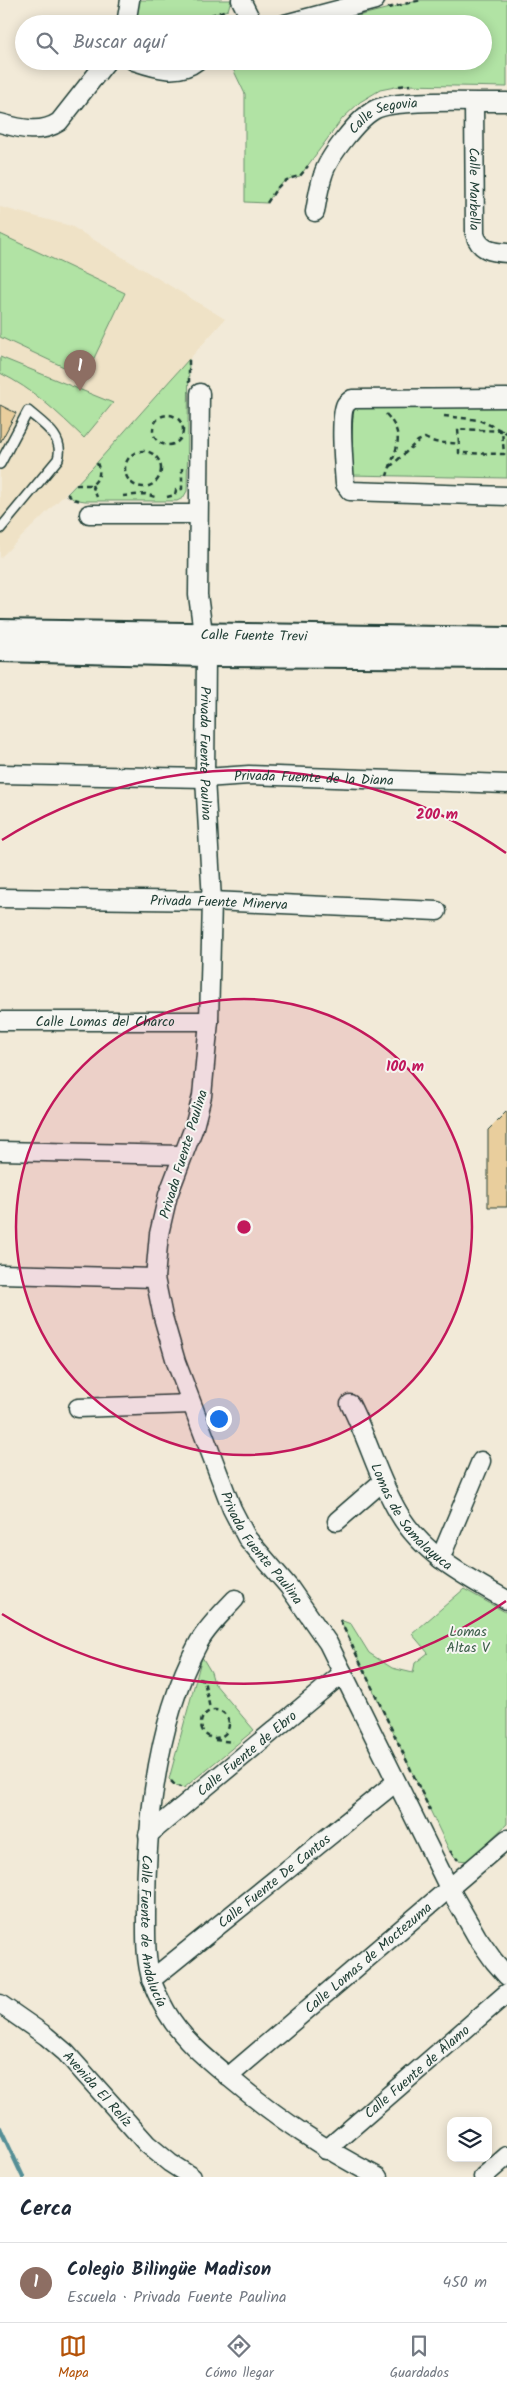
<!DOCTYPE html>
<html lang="es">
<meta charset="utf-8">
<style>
:root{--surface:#fff;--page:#f2f2f3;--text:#1f2937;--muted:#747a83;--line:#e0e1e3;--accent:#b45309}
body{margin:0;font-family:Kalam,sans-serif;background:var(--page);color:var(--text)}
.controls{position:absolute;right:15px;bottom:15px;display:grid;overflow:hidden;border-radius:10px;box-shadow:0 2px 12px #0003}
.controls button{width:45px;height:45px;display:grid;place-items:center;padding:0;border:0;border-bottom:1px solid var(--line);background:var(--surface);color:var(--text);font:25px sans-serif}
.you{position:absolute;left:218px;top:1418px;width:18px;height:18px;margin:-12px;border:4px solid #fff;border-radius:50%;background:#1a73e8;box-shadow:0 0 0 8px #1a73e833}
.badge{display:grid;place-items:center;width:32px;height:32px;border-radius:50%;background:var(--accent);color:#fff;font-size:16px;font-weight:700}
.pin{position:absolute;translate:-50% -41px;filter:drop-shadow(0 1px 2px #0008)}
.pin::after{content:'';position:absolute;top:26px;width:18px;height:15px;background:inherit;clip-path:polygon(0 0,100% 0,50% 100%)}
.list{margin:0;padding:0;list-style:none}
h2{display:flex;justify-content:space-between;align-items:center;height:65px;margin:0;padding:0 20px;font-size:21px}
h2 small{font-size:16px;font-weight:400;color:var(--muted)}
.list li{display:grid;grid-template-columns:32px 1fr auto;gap:15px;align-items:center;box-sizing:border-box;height:80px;padding:0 20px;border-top:1px solid var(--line)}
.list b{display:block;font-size:19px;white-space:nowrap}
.list p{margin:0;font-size:16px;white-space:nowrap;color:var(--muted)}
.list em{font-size:16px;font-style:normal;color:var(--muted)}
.icon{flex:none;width:28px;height:28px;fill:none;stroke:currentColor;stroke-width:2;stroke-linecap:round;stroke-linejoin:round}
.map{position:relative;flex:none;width:507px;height:2177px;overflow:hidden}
.search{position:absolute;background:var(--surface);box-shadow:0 2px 12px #0003;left:15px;right:15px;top:15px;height:55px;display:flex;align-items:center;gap:12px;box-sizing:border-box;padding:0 18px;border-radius:28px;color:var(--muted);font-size:19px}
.sheet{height:145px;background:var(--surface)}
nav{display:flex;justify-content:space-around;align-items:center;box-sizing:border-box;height:70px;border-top:1px solid var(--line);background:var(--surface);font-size:14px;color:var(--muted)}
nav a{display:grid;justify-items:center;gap:2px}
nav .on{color:var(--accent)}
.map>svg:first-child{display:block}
</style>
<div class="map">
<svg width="507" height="2177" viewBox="0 0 507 2177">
<rect width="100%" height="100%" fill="#f2ead8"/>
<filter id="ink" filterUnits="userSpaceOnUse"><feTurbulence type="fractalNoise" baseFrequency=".02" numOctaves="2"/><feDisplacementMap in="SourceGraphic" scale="10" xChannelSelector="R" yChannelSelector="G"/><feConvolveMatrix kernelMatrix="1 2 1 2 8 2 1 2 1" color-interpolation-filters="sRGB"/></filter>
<g filter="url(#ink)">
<!-- built -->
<path fill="#efe2c6" d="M0,207l71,19 154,93 -128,144 -97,95z"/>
<!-- green -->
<g fill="#b1e3a4" stroke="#68906c">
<path d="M139,0h92l-3,10 -26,8 -7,6h-56l-2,-13z"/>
<path d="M421,0h86v87l-102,-2 -25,5 -20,12 -18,17 -42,57c-19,3 -23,12 -33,27l-22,-1v-108l-11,-23 -12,-10h261v-37h-157z"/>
<path d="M0,234l125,59 -40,84 -85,-40z"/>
<path d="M0,357l113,46 -29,35c-26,-25 -51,-49 -84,-65z"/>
<path d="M189,359l-2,132 -4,7 -6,3h-92l-12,-2 -6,-5 25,-26z"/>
<path d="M351,403l156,1v74l-158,-3z"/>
<path d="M464,1589l43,24v211l-39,37 -10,-1 -8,-8 -110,-232 11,4 18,29 23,15 21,5 2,-10 13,-10 -16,-19z"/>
<path d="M202,1657l9,15 3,11 40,47 -70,58 -8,-2 -7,-7z"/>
</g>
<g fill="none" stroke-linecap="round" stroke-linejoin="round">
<!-- stream -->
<path stroke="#548f96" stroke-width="4.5" d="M0,2128l23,49"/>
</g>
<!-- building -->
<g fill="#e9ce9d" stroke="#1f3d34">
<path d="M0,405l16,8 -16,30z"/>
<path d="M507,1111v96h-19v-77z"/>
</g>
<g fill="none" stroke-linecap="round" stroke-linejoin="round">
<defs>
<path id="service" d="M0,464l28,-53c15,13 37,26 30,48l-58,70"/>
<g id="minor">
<path d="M241,0l12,24"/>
<path d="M126,24l4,-24"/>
<path d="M237,24h2"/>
<path d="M285,24l90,-24"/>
<path d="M134,61c21,7 44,15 63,0"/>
<path id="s1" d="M474,103l1,131c4,16 17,18 32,19"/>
<path d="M0,123c21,6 41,11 59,-1l48,-61"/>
<path id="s2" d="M315,212c2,-12 4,-25 8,-37 5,-18 35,-56 51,-65 21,-12 105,-7 133,-8"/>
<path id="s3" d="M200,393l-2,202 8,60 -1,123 7,123 -3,120 -7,75 -8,31 -26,68 -9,39 -4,44 8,39 13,45 56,147 15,29 42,49 39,56 121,245 28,49 17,24 13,15"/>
<path d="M507,398l-155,1c-1,1 -5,4 -6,5 -7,9 -2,67 -1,80l5,7 157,5"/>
<path d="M89,514h109"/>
<path id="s4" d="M0,774l205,4 44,-3 258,9"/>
<path id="s5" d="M0,898l212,3 225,10"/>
<path id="s6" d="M0,1021h209"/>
<path d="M0,1151l182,4"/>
<path d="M0,1274l155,4"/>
<path id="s7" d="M350,1404c18,35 28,74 48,108 24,42 68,65 109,88"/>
<path d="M78,1408l113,-4"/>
<path d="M337,1521l45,-39"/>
<path d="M440,1559l41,-98"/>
<path id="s8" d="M235,1599c-12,13 -27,27 -36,43 -43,79 -53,182 -53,271 0,22 -1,47 6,68 3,10 9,21 14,30 16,28 41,48 65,68 49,41 91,69 147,98"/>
<path id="s9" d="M148,1835l195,-162"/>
<path id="s10" d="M151,1980l245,-198"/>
<path id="s11" d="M0,2004l46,32 20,17 81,91 23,19 22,14"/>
<path id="s12" d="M228,2077l279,-238"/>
<path id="s13" d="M326,2150l181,-157"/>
<path d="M483,2177l24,-21"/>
</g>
<g id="tertiary">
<path id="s14" d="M0,631l507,8"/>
<path d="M0,650l206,5 301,2"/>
</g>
</defs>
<!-- service casing -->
<use href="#service" stroke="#1f3d34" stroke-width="12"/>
<!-- minor casing -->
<use href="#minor" stroke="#1f3d34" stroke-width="21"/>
<!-- tertiary casing -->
<use href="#tertiary" stroke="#1f3d34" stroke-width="26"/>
<!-- path -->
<g stroke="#1f3d34" stroke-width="2.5" stroke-dasharray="5 4" stroke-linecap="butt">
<path d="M388,8l33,-8"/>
<path d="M195,24l7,-6 25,-8"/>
<path d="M399,86l12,-1"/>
<path d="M267,203c10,-15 14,-24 33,-27l8,-10"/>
<path d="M189,383v-24"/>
<path d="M386,414c21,23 9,35 1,62"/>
<circle cx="168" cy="430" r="15"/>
<path d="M444,416l35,4 28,13"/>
<circle cx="143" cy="469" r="18"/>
<path d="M390,467l28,-26 7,-3c16,8 19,3 34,6l-1,-15 44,2 2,23 -45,-1v-9"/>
<path d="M76,485h16c8,-8 9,-12 5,-22"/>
<path d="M92,485l5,12"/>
<path d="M67,494l6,5 8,2"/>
<path d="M123,496l22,-2 10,3"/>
<path d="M167,497l8,-2 1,-5 6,-1v-21"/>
<path d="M340,1620l90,190"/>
<path d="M199,1678l5,2 6,29"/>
<circle cx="215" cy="1724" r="14"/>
<path d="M215,1740l18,2"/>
<path d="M171,1781l5,5 5,1"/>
<path d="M450,1851l8,9"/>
</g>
<!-- service -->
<use href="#service" stroke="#f6f6f2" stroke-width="9"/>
<!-- minor -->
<use href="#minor" stroke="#f6f6f2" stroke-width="18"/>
<!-- tertiary -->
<use href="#tertiary" stroke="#f6f6f2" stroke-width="22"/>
</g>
</g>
<!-- distance rings -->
<circle cx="244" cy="1227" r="228" fill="#c2185b" fill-opacity=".12"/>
<g fill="none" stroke="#c2185b" stroke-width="2.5">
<circle cx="244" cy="1227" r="228"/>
<path d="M506 1601A456 456 0 0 1 2 1614M2 840A456 456 0 0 1 506 853"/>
</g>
<g text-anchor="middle" stroke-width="4" stroke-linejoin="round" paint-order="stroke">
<!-- street labels -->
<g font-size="14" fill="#1f3d34" stroke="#f6f6f2">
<text dy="5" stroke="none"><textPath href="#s2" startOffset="128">Calle Segovia</textPath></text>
<text dy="5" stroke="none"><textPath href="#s1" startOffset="86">Calle Marbella</textPath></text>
<text dy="5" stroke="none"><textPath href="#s14" startOffset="254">Calle Fuente Trevi</textPath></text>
<text dy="5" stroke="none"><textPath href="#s3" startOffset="361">Privada Fuente Paulina</textPath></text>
<text dy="5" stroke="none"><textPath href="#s4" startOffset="314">Privada Fuente de la Diana</textPath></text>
<text dy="5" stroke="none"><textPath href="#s5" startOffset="219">Privada Fuente Minerva</textPath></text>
<text dy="5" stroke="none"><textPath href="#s6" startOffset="105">Calle Lomas del Charco</textPath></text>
<text transform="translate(183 1154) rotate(-73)" y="5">Privada Fuente Paulina</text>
<text dy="5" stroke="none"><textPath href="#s7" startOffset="130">Lomas de Samalayuca</textPath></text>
<text dy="5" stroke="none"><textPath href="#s3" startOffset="1186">Privada Fuente Paulina</textPath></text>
<text dy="5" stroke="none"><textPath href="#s9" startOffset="128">Calle Fuente de Ebro</textPath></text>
<text dy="5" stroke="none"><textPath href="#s10" startOffset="158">Calle Fuente De Cantos</textPath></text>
<text dy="5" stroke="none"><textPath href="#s8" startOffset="354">Calle Fuente de Andalucía</textPath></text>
<text dy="5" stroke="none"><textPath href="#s12" startOffset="184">Calle Lomas de Moctezuma</textPath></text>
<text dy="5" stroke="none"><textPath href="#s13" startOffset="120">Calle Fuente de Álamo</textPath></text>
<text dy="5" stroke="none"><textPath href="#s11" startOffset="130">Avenida El Relíz</textPath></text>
</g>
<!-- park labels -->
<g font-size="14" fill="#3c5e4a" stroke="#f6f6f2">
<text x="468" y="1636">Lomas<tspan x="468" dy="16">Altas V</tspan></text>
</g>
</g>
<circle cx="244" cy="1227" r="8" fill="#c2185b" stroke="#f6f6f2" stroke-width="2.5"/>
<g font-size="15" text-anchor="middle" font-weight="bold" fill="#c2185b" stroke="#f6f6f2" stroke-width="4" stroke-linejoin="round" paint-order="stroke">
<text x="437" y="819">200 m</text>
<text x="405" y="1071">100 m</text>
</g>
</svg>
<div class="controls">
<button><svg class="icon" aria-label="layers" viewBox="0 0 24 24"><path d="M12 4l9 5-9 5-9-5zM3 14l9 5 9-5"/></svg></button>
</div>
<div class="you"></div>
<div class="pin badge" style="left:80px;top:391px;background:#8d6e63">1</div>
<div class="search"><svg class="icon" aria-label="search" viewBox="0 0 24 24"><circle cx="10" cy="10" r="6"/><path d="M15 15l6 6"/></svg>Buscar aquí</div>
</div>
<section class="sheet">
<h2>Cerca<small></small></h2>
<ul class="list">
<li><span class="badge" style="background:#8d6e63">1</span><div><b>Colegio Bilingüe Madison</b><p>Escuela · Privada Fuente Paulina</p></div><em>450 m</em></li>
</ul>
</section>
<nav>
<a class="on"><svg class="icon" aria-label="map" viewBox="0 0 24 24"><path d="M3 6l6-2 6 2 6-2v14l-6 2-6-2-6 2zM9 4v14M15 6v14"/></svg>Mapa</a>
<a><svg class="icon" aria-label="directions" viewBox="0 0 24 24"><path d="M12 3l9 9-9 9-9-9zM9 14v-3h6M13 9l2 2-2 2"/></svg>Cómo llegar</a>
<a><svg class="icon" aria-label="saved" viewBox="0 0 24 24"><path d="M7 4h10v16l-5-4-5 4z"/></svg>Guardados</a>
</nav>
